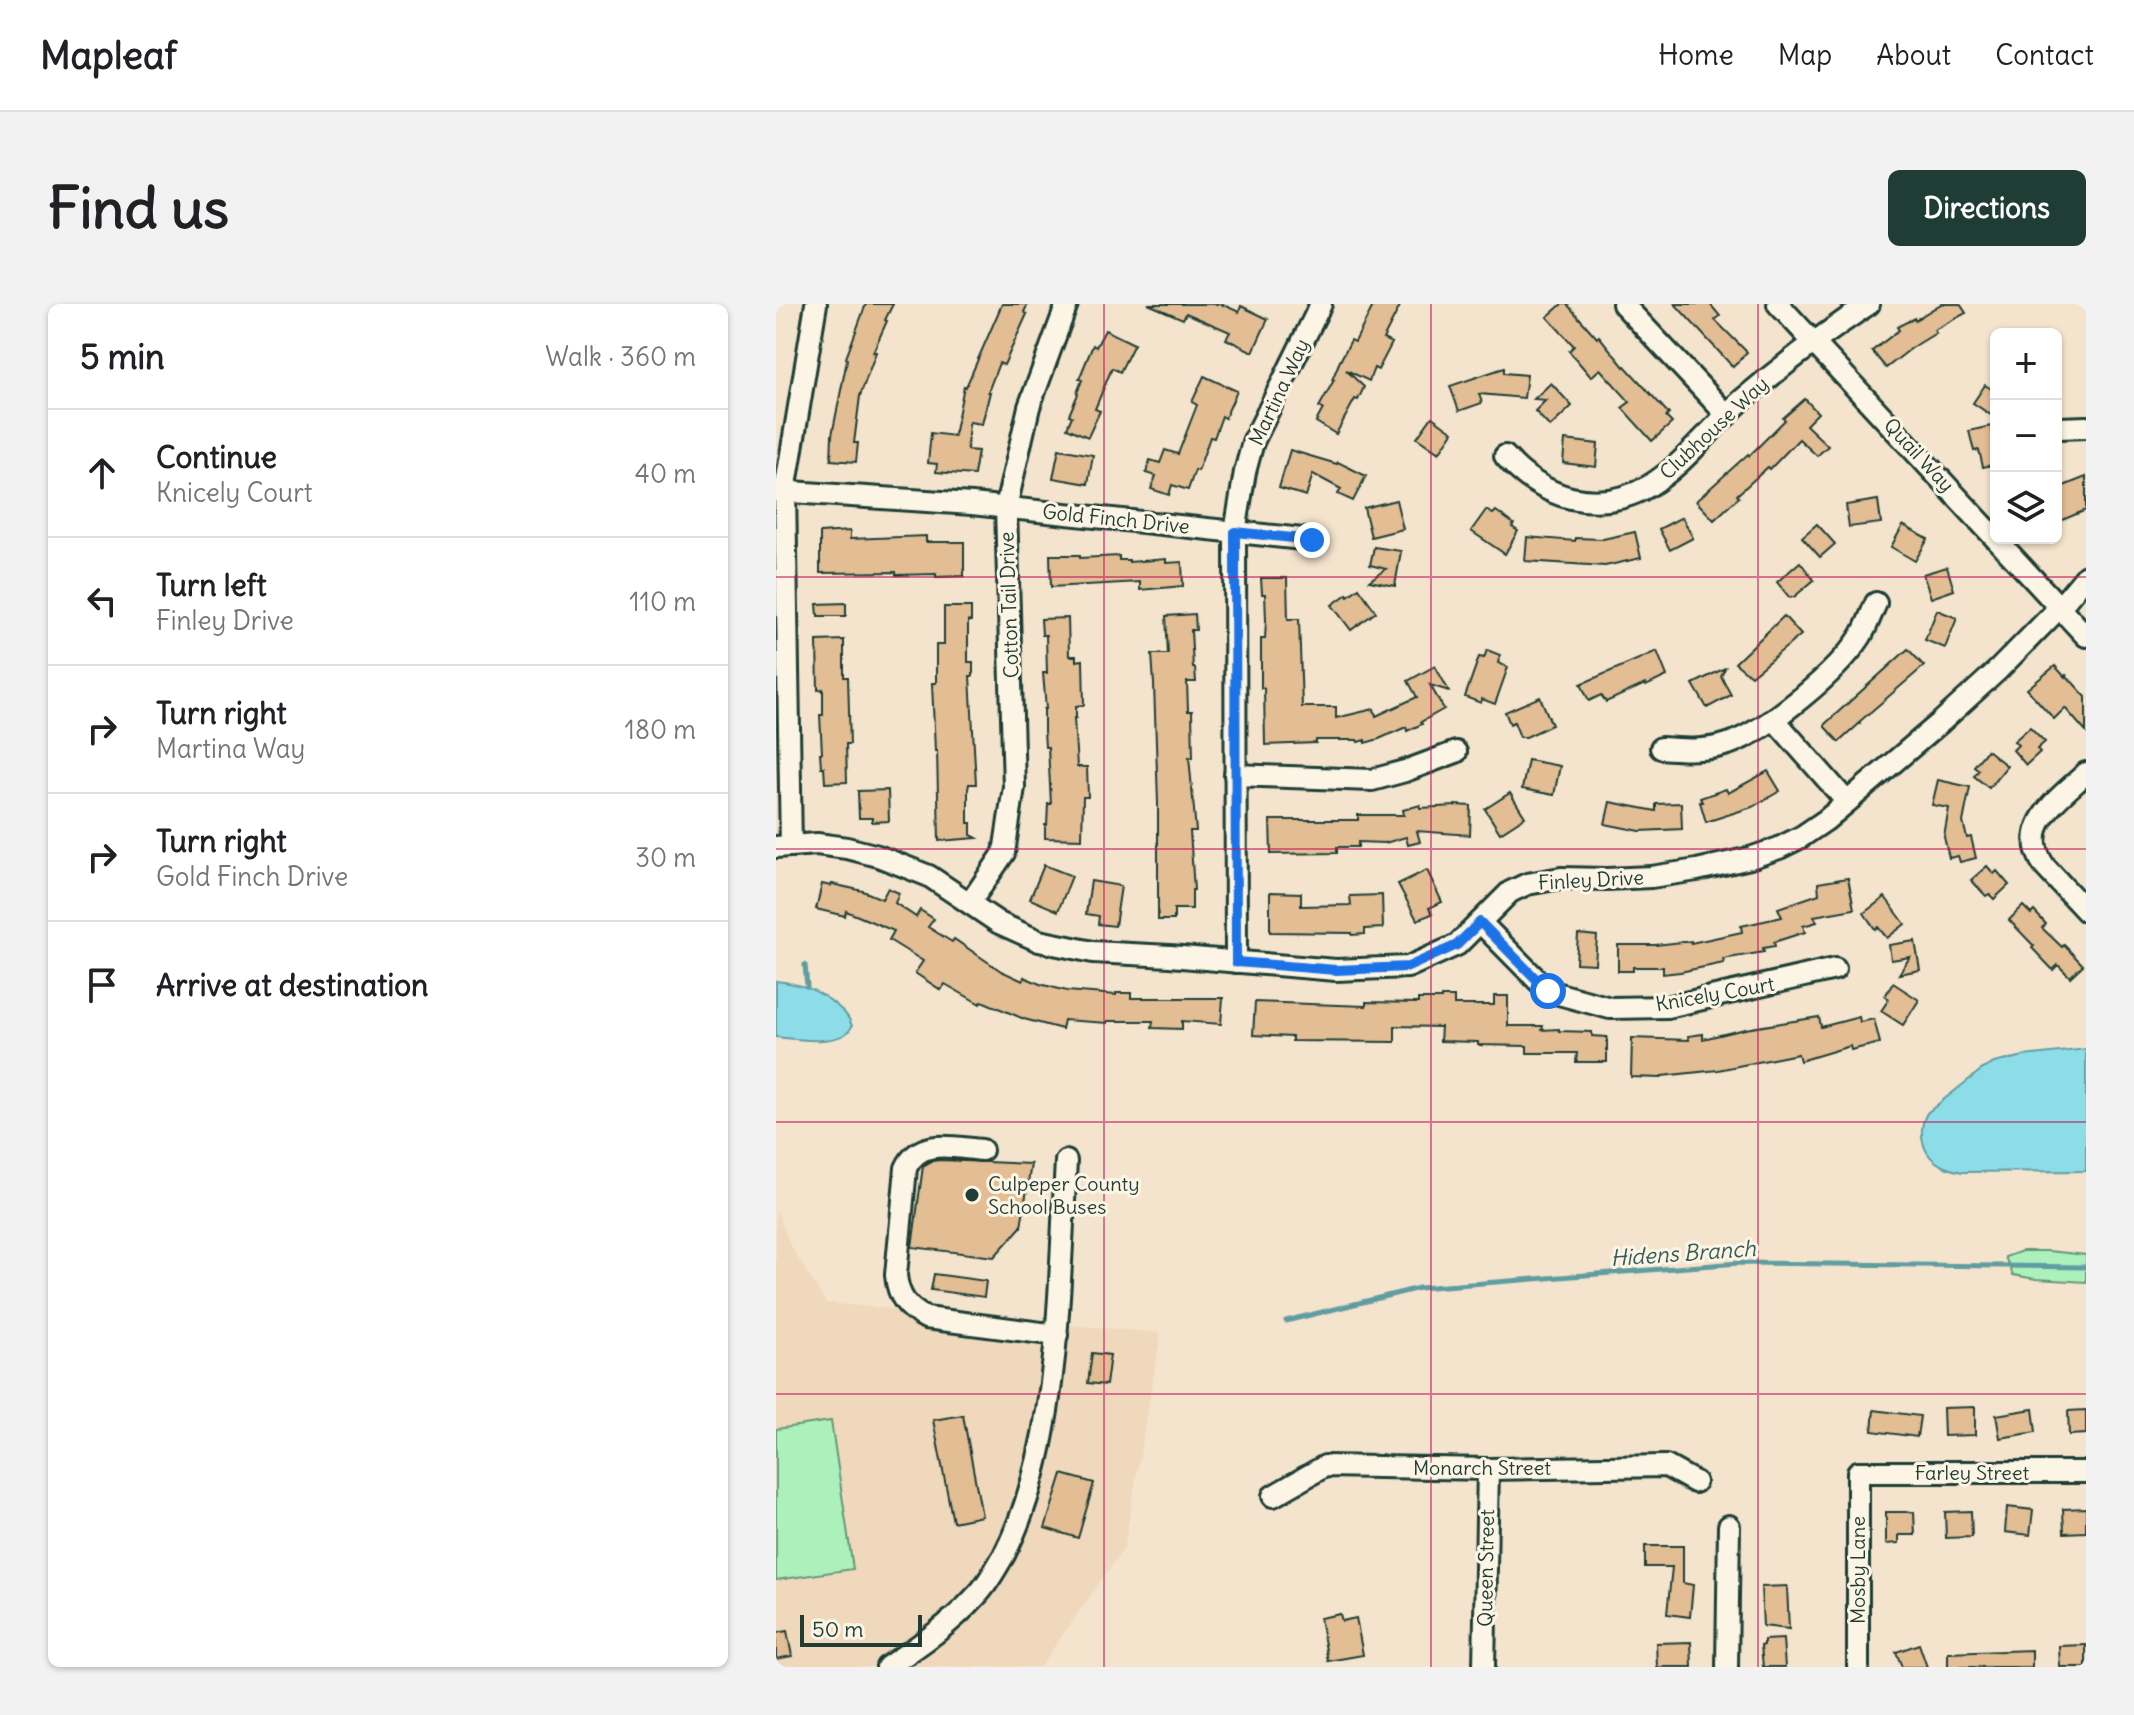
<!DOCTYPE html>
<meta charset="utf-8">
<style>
:root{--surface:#fff;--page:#f2f2f2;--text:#202124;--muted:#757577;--line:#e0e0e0;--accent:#1f3d34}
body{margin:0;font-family:Delius,sans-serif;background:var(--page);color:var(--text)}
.controls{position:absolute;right:24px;top:24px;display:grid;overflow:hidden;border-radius:12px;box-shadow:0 2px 6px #0004}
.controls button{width:72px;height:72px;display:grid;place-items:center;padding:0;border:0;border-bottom:2px solid var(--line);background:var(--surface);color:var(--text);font:40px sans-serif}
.scale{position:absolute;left:24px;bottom:20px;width:122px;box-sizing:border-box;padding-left:8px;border:4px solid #1f3d34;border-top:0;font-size:22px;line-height:28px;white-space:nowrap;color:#1f3d34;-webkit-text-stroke:6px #fcf5e5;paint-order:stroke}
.stop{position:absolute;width:24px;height:24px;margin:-18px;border:6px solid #1a73e8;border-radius:50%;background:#fff}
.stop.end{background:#1a73e8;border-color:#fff;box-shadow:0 2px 8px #0008}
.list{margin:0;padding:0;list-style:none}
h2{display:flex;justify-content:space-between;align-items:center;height:104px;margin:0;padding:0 32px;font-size:34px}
h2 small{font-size:26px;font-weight:400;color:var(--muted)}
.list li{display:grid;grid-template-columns:52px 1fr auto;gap:24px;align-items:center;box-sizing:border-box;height:128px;padding:0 32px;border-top:2px solid var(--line)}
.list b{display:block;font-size:30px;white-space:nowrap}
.list p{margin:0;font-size:26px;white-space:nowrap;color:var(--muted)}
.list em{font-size:26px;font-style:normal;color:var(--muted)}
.icon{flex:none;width:44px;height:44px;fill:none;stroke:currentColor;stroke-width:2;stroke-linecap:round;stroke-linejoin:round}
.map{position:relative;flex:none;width:1310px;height:1363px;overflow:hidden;border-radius:12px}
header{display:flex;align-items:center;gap:48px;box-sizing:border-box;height:112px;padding:0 40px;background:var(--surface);border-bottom:2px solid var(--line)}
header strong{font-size:38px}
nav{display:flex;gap:44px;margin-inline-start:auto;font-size:28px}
.intro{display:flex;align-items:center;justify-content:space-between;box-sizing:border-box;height:192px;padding:0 48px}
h1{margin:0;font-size:56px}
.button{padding:20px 36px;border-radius:12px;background:var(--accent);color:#fff;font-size:28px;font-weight:700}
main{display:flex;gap:48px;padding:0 48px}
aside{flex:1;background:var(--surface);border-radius:12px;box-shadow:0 2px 6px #0004}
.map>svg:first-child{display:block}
</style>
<header>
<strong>Mapleaf</strong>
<nav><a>Home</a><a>Map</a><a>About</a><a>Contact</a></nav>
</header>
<div class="intro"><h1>Find us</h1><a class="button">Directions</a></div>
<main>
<aside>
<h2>5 min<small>Walk · 360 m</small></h2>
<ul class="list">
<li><svg class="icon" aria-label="ahead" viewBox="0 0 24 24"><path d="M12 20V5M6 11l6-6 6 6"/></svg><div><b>Continue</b><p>Knicely Court</p></div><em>40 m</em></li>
<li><svg class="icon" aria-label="left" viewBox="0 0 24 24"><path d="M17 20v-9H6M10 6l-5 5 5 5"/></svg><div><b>Turn left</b><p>Finley Drive</p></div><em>110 m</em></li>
<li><svg class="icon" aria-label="right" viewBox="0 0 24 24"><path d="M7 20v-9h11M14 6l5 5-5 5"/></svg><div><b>Turn right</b><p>Martina Way</p></div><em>180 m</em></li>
<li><svg class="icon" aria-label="right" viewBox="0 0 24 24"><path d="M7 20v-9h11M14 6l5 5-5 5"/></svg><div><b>Turn right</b><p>Gold Finch Drive</p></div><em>30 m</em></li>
<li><svg class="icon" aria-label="arrive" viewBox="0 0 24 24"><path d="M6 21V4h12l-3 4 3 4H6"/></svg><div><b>Arrive at destination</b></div></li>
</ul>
</aside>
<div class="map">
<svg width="1310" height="1363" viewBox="0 0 1310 1363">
<rect width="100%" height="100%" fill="#f4e4cd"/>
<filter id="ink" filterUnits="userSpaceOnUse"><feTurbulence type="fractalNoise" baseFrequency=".0125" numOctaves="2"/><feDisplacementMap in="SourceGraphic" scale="16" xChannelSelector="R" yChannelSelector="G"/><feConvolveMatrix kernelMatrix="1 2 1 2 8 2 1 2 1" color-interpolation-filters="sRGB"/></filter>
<g filter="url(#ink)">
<!-- built -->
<path fill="#efd8bc" d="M0,905l14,36 36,58 335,30 -37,215 -84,119h-264z"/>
<!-- green -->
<g fill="#acf1bc" stroke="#669778" stroke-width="2">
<path d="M1246,947h26l38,4v27l-50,-3 -23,-4 -8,-18z"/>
<path d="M55,1117l22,148 -77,11v-151z"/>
</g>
<!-- water -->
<g fill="#8ddde9" stroke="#619da1" stroke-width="2">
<path d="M0,677c25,3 41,8 60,24 8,7 13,11 16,21 -8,21 -57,13 -76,11z"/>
<path d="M1310,745v122l-124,1c-9,-2 -18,-4 -26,-10 -15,-11 -18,-33 -9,-49l54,-43 13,-7 30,-7z"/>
</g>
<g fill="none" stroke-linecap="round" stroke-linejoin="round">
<!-- stream -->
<g stroke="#619da1" stroke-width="5">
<path d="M29,661l2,21"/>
<path d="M510,1017l133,-33 320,-25 347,4"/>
</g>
</g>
<!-- building -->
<g fill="#e3bd94" stroke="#1f3d34" stroke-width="2">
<path d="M90,0h27l-8,16 2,1 -14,31h3l-16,44 -6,47h4l-2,19 -25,-2 1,-25 14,-70 1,-6 -1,-1z"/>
<path d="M226,0h26l-4,8 3,2 -23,51 -5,-2 -11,29h2l-8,32 -13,-2 -2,28 11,1 -4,24 -38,-3 1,-8 -9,-1 3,-30 23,3 10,-50 2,1z"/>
<path d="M372,0h73l18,8 2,-6 27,13 -15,33 -27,-13 4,-7 -44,-19 -3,6z"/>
<path d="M598,0h27l-18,35 9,4 -14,27 -4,-2 -5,13 -23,-11 18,17 -6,13 -3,-1 -19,35 -20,-12 7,-13 -4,-2 15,-27h-2l7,-17 12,-23 4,2z"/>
<path d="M786,0h5l30,34 2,-2 25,31 1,-1 44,48 -3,3 6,6 -20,18 -30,-33 8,-6 -30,-33 -9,8 -22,-26 5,-5 -27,-29z"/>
<path d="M899,0h35l10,12 -5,4 32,32 -14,15z"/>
<path d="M1165,0h19l6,9 -32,17 2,3 -23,14 -27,21 -14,-17 27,-21 -2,-3 17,-9 1,2z"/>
<path d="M329,26l29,14 -14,28 -8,-4 -17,41 5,2 -12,26 -21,-9 5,-12 -3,-1 9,-21 -1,-1 5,-13 -3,-1 14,-34 3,2z"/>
<path d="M728,64v5l23,2 -3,23 -45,-4 3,9 -23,8 -9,-25z"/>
<path d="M428,72l33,15 -12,27 -3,-2 -8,22 -4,-1 -12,34 -3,-1 -7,20 -16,-5 -3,10 -18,-6 5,-13 -10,-3 4,-13 10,3 5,-13 13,4 19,-49 -5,-3z"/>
<path d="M775,79l21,23 -22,21 -15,-16 11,-11 -12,-1z"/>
<path d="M1209,81l11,7v15l-5,8 -18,-12z"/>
<path d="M1029,95l13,14 -12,12 22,21 -11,10 -18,-17 -29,30 -2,-2 -31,28 2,2 -25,23 -18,-19 52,-47 1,2 36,-36 -2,-2z"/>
<path d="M656,113l21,15 -14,21 -22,-15z"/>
<path d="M1215,122l2,10 3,-1v29l-13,3 -4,-17 -5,1 -5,-20z"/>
<path d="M789,136l33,4 -2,23 -33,-4z"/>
<path d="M283,145l34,6 -5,29 -35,-6z"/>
<path d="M514,146l47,14 1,-2 28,14 -13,25 -15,-7 3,-5 -28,-15 -7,22 -27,-8z"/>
<path d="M1310,173v33l-26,11 -4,-9v-23z"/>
<path d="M620,196l7,29 -32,8 -7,-29z"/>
<path d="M1102,196l3,23 -32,4 -3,-22z"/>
<path d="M710,206l7,4 3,-3 18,13 -2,3 6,4 -13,23 -34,-23z"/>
<path d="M906,213l11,21 -23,12 -11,-21z"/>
<path d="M1041,220l18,20 -15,13 -18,-20z"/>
<path d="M1127,221l25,14 -13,22 -24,-14z"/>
<path d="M74,227v8l76,-3v6h38v34l-28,1v-3l-40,1v-3l-76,1v-40z"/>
<path d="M859,228l6,26 -36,8 -80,-5 2,-24 48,4v-3l28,1z"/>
<path d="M598,243l27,4 -6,35 -26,-5 17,-12 -16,-4z"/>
<path d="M274,251h30v3l39,-2v4h10v2l37,-3v4l16,-1 1,24 -43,4v-8l-89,5z"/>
<path d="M1024,258l14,18 -20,17h-5l-12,-15z"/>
<path d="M1171,263l7,23 -23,8 -8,-24z"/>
<path d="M485,274h26l1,41h11l3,88h34v11l38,-9 2,7 41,-19 -9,-16 27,-15 14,25 -19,-6 14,24 -23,13 1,2 -15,7 -1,-4 -27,12 -14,4v-3l-7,2 -1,-2h-41v3l-51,2 -1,-57h-3v-49h4l1,-19 -1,-26h-3z"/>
<path d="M583,284l17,24 -25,18 -19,-25 15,-11 1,2z"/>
<path d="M70,299v13h-28l-1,-12z"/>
<path d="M168,303h27v14h-3v41h5v14h-3l6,108h-7l-1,5v34h3v12l6,3 -38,3 -2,-90h-2l-3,-68h4v-38h8z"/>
<path d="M1161,306l20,8 -12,30 -20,-8z"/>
<path d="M419,310l1,16h-5l2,38h2l1,14h-9l1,29h4l1,47 -4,-1 7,74h-6l4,59h-2v19h-18v11h-16v-117l-4,-119 -2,-30h16l-2,-38z"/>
<path d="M1008,312l17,19 -50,41 -16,-13z"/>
<path d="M292,314l1,38h7v5l7,-1 1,45 -8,1v12h-2l3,49h10l1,30h-5l-1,42 -37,-1v-13h2l1,-21h3l-3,-57h-3l-1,-16v-22h2l-3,-36h4l-1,-38h-4l-1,-16z"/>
<path d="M68,336v37h4l2,67h-4l1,38 -22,1 -1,-16h-3l-1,-14h2l-2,-38h3v-26l-5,1 -1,-49z"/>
<path d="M1132,345l16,17 -65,56 1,1 -21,19 -14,-15v-3z"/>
<path d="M711,346l13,5 -2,8 10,4 -13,37 -13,-5 -1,4 -16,-6 14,-40 5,1z"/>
<path d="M881,347l10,25 -21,10 -1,-2 -39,18 -5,-7 -12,6 -8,-17z"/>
<path d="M1279,362l10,11 1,-2 20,22v35l-21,-24 -11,11 -27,-30z"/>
<path d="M949,364l-4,8 10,19 -24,13 -14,-24z"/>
<path d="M764,393l12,28 -26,12h-6l-6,-15 -4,2 -5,-12z"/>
<path d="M1254,423l15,15 -8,7 3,3 -14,13 -13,-15 5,-5 -4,-4z"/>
<path d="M1211,446l20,16 -18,22 -15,-12 5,-6 -5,-4z"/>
<path d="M752,456l32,6 -6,29 -32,-6z"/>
<path d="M992,467l12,20 -28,16 -46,15 -6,-20h2l-2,-4 26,-9 2,4z"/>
<path d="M1162,476l32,7 -7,35 4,16 4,-1 5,21 -16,4 -2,-6 -9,2 -5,-21 5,-29 -17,-3z"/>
<path d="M112,486l1,31 -17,1v-4h-13l-1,-27z"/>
<path d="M734,489l15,24 -25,16 -15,-24z"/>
<path d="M834,498l46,9v-7l25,-1 1,26 -42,2 -35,-7z"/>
<path d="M644,501v3l35,-2v-1l16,1 -1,29 -53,-4 3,11 -12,3 -2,-8 -21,6 -27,-1v5h-21v6l-66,1 -1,-34h88v-5h46l-1,-5z"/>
<path d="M268,561l28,11 -14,35 -28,-12z"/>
<path d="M1211,562l7,8 3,-3 12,14 -15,14 -5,-5 -3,2 -15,-16z"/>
<path d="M651,566l15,32 -13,6 3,6 -15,6 -19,-36z"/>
<path d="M1072,574l6,31 -40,7 3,6 -14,4 2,6 -31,10 1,4 -12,2 1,4 -41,7 1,4 -44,9 -17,2v-7h-30v4h-15v-26h37l36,-4v2l51,-11 -1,-6 41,-9 -4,-9 41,-14 -1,-11z"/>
<path d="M315,577l30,5 -6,40 -17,-2 1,-8 -13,-2z"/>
<path d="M46,580l9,2 1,-2 31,7 19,8 6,-11 11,5 -4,10 21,14 4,-7 14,9 -6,8 24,15 2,-3 47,32 22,10 1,-4 16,7 27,7 49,4v-2h15v5h92l-2,26 -39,-3v8l-30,-1 1,-7h-46v2l-43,-3 -2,9 -38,-10 -42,-18 -2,3 -35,-20 -4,6 -26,-17 8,-12 -34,-21 5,-9 -48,-20 -1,5 -29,-7z"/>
<path d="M494,588l31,1v13l50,-1 -1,-9 32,-1 1,33 -18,1v5l-13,1v-2l-82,-1z"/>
<path d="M1109,593l20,27 -18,14 -9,-11 -3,2 -11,-16z"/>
<path d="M1247,602l8,8 3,-3 12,13 -4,4 20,19 2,-2 19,20 -13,12 -12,-12 -5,5 -21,-22 2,-2 -25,-26z"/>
<path d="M802,630l19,2 -2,28 -19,-1z"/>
<path d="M1139,637l5,29 -21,4 11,-17 -19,3 -2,-15z"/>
<path d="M1117,679l26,17 -16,25 -22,-14 8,-12 -4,-3z"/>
<path d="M718,692h14v30h35l-1,4 17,-1v2l33,1v4l15,1v25h-31l1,-9h-50v-7l-49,-1v-3l-38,-1 1,-14 -46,-1v16l-103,-1v-4l-39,-2 2,-33 111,4v-4l52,1v-4h23v-2h13v8h40z"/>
<path d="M1043,713l2,10 38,-10 1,5 14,-3 6,24 -29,7 -1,-4 -50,15 -2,-7 -80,16 -56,6 -1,2 -30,-1 1,-39 57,2 -1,-4 15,-2v5l42,-10z"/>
<path d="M164,856l91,4 -10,63 -27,30 -82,-10 11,-81 9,-5z"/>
<path d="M158,970l52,7 -2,16 -53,-7z"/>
<path d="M316,1049l18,2 -4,30 -18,-2z"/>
<path d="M1199,1103v28l-31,1 -1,-28z"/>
<path d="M1257,1105l3,23 -36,6 -4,-23z"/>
<path d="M1098,1106l46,6 -3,21 -45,-6z"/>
<path d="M1310,1106v24l-17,1 -1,-24z"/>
<path d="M187,1111l19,101 -29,6 -20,-102z"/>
<path d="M286,1170l32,9 -16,55 -33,-10z"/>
<path d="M1231,1203l26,3 -3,25 -25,-3z"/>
<path d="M1310,1204v24l-22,1 -1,-24z"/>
<path d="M1195,1207l1,26 -26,1 -1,-26z"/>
<path d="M1110,1208h28l1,23h-16v8l-13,1z"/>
<path d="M869,1242h38v37l10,2 -3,32 -23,-3 5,-47h-27z"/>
<path d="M1011,1282l2,43 -26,-3 -2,-39z"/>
<path d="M564,1310l2,7 14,-3 7,37 -35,6 -8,-43z"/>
<path d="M11,1327l5,25 -16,3v-26z"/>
<path d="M1007,1335l2,28h-22l-2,-21 3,-1v-5z"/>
<path d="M915,1338l1,25h-35l-1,-24z"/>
<path d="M1143,1340l8,23h-25l-6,-15z"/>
<path d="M1310,1341v22h-26l-1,-21z"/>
<path d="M1256,1346v17h-84v-14z"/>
</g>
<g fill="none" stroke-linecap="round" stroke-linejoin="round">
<defs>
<g id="minor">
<path d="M847,0l104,111"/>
<path d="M1002,0l308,332"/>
<path d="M1283,124l27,-1"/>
<path d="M729,152c17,20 41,36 66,42 81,18 119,-52 171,-98 41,-35 83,-67 127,-96"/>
<path d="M0,187l196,13 340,36"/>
<path d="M998,415l73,83"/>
<path d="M885,444c23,2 45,3 67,-4 40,-14 110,-72 133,-108 6,-10 10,-22 15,-33"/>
<path d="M1310,469c-27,26 -70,53 -41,94l41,44"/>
<path d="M459,471l137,5 33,-9 51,-19"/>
<path d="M15,542l-6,-355 31,-187"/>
<path d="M0,543l41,-3 30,4 31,8 51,20 70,47 40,18 54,11 77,4 166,14 72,-3 49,-22 53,-53 17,-8 34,-6 45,1 45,-2 46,-7 53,-12 29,-10 22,-11 25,-17 115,-98 57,-52 62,-63 26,-31"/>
<path d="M194,599l34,-50 10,-66 -8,-280 23,-100 38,-103"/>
<path d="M704,618l68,69 62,17 57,-1 168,-38"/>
<path d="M460,658l-1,-430 10,-60 8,-30 68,-138"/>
<path d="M206,846c-28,-2 -62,-13 -76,18l-10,107c2,22 11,33 30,43l131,17"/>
<path d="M497,1192l52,-30 163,3 178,-3 29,16"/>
<path d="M111,1363c32,-21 64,-43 90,-72 11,-11 19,-27 27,-40 20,-39 31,-79 39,-121 17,-90 18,-182 23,-273"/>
<path d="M708,1363l4,-198"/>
<path d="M951,1363l2,-141"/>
<path d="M1082,1363v-195h228"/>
</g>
</defs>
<!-- minor casing -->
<use href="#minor" stroke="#1f3d34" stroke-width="26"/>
<!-- minor -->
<use href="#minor" stroke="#fcf5e5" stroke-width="20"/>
</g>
</g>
<g fill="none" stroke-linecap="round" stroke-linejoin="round" filter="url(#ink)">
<!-- route -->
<path stroke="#1a73e8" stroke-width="10" d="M536,236l-77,-8 1,430 100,8 72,-3 49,-22 23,-23 68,69"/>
</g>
<!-- grid -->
<path fill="none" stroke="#c2185b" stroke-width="2" stroke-opacity="0.55" d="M328,0v1363M655,0v1363M982,0v1363M0,273h1310M0,545h1310M0,818h1310M0,1090h1310"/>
<!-- markers -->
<circle fill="#1f3d34" stroke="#fcf5e5" stroke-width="3" cx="196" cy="891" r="8"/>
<g text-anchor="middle" stroke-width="6" stroke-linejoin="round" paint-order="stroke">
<!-- street labels -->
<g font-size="20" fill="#1f3d34" stroke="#fcf5e5">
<text transform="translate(503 88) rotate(-65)" y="7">Martina Way</text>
<text transform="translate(938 124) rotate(-43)" y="7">Clubhouse Way</text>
<text transform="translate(1143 151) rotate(47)" y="7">Quail Way</text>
<text transform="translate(340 215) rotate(6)" y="7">Gold Finch Drive</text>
<text transform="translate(233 301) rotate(-92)" y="7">Cotton Tail Drive</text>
<text transform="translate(815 576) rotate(-3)" y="7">Finley Drive</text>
<text transform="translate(939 690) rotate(-10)" y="7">Knicely Court</text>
<text x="706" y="1171">Monarch Street</text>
<text x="1196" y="1176">Farley Street</text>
<text transform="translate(710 1264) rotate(-89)" y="7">Queen Street</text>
<text transform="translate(1082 1266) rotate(-90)" y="7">Mosby Lane</text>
</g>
<!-- poi labels -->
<g font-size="20" fill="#1f3d34" stroke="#fcf5e5" text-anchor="start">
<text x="212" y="887">Culpeper County<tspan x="212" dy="23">School Buses</tspan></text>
</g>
<!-- water labels -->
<g font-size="22" font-style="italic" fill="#355d58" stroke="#fcf5e5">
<text transform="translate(907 949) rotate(-4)" y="8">Hidens Branch</text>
</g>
</g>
</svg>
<div class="controls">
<button>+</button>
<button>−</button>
<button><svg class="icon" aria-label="layers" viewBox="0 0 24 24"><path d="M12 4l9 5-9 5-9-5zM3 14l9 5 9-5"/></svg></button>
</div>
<div class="scale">50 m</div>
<div class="stop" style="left:772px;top:687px"></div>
<div class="stop end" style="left:536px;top:236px"></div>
</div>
</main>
